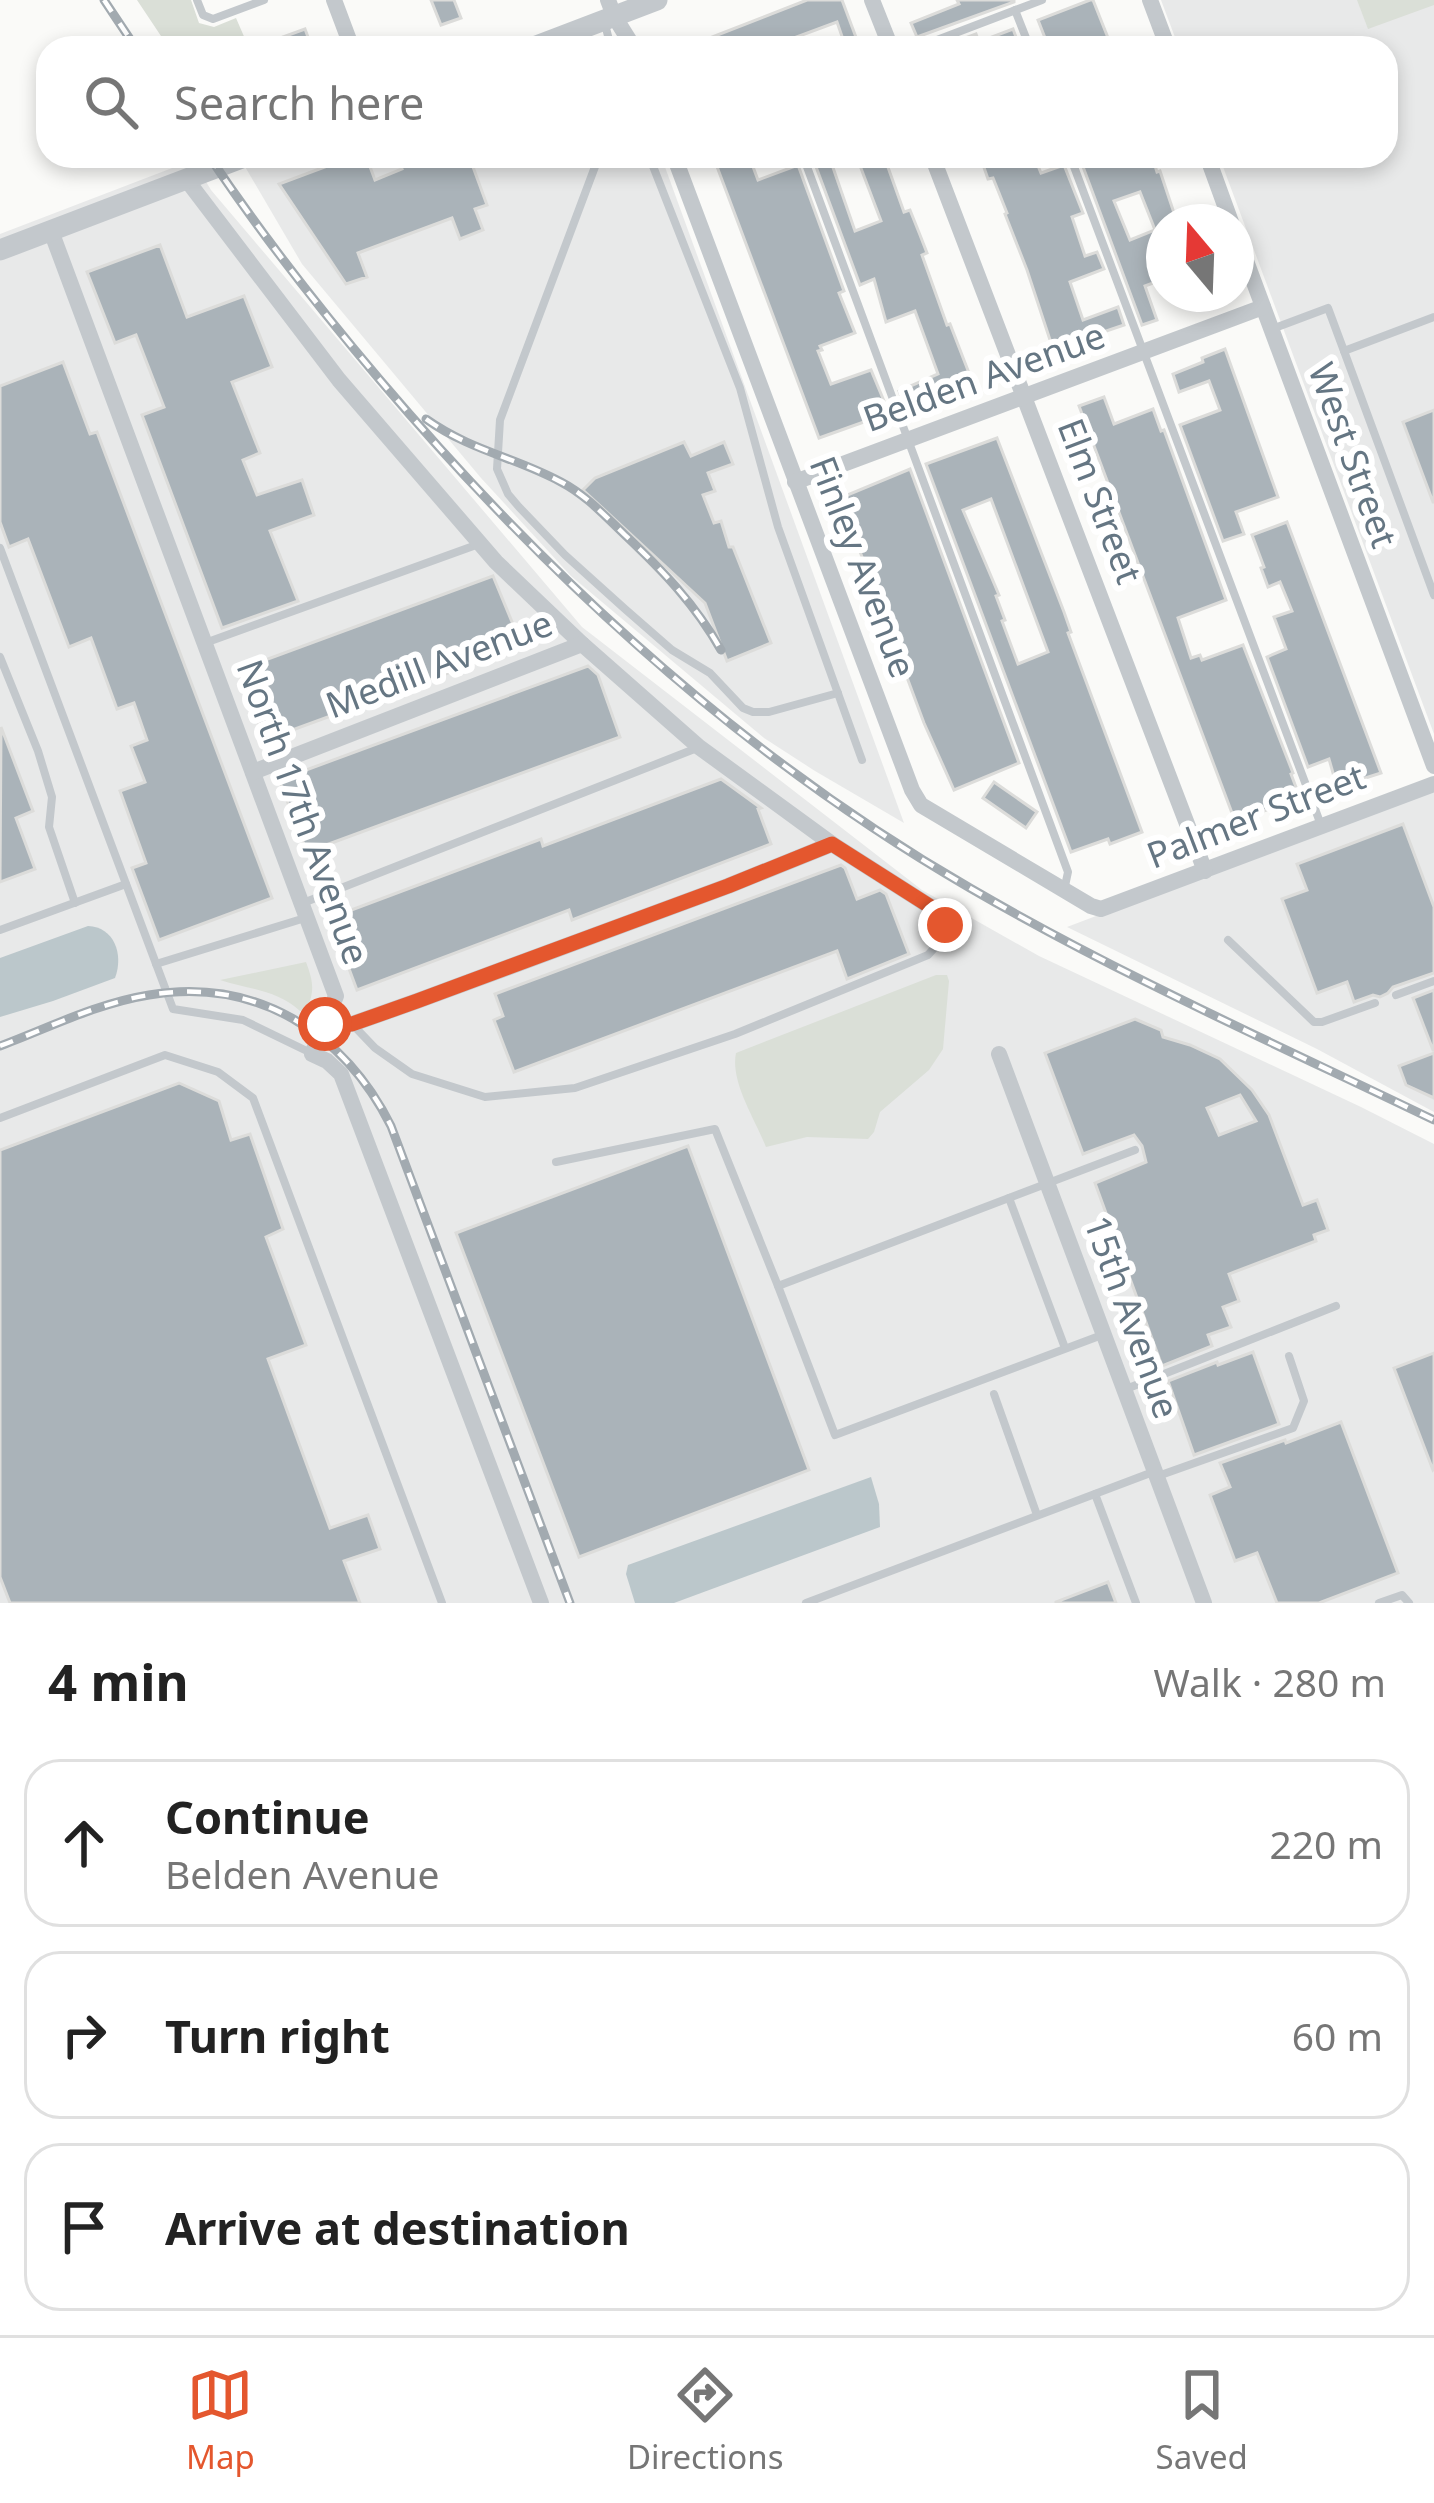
<!DOCTYPE html>
<meta charset="utf-8">
<style>
:root{--surface:#fff;--page:#f6f6f6;--text:#222;--muted:#767676;--line:#e0e0e0;--accent:#e4572e}
body{margin:0;font-family:"Noto Sans",sans-serif;background:var(--page);color:var(--text)}
.compass{position:absolute;left:1146px;top:204px;width:108px;height:108px;border-radius:50%;background:var(--surface);box-shadow:0 6px 18px #0003;rotate:341deg}
.stop{position:absolute;width:36px;height:36px;margin:-27px;border:9px solid #e4572e;border-radius:50%;background:#fff}
.stop.end{background:#e4572e;border-color:#fff;box-shadow:0 3px 12px #0008}
.list{margin:0;padding:0;list-style:none}
h2{display:flex;justify-content:space-between;align-items:center;height:156px;margin:0;padding:0 48px;font-size:51px}
h2 small{font-size:39px;font-weight:400;color:var(--muted)}
.list li{display:grid;grid-template-columns:78px 1fr auto;gap:36px;align-items:center;box-sizing:border-box;height:168px;margin:0 24px 24px;padding:0 24px;border:3px solid var(--line);border-radius:36px}
.list b{display:block;font-size:45px;white-space:nowrap}
.list p{margin:0;font-size:39px;white-space:nowrap;color:var(--muted)}
.list em{font-size:39px;font-style:normal;color:var(--muted)}
.icon{flex:none;width:66px;height:66px;fill:none;stroke:currentColor;stroke-width:2;stroke-linecap:round;stroke-linejoin:round}
.map{position:relative;flex:none;width:1434px;height:1603px;overflow:hidden}
.search{position:absolute;background:var(--surface);box-shadow:0 6px 18px #0003;left:36px;right:36px;top:36px;height:132px;display:flex;align-items:center;gap:30px;box-sizing:border-box;padding:0 42px;border-radius:36px;color:var(--muted);font-size:45px}
.sheet{height:732px;background:var(--surface)}
nav{display:flex;justify-content:space-around;align-items:center;box-sizing:border-box;height:168px;border-top:3px solid var(--line);background:var(--surface);font-size:33px;color:var(--muted)}
nav a{display:grid;justify-items:center;gap:6px}
nav .on{color:var(--accent)}
.map>svg:first-child{display:block}
</style>
<div class="map">
<svg width="1434" height="1603" viewBox="0 0 1434 1603">
<rect width="100%" height="100%" fill="#fafaf8"/>
<!-- built -->
<g fill="#e8e9e9">
<path d="M1161,0h273v734l-215,-578h167v-108h-207z"/>
<path d="M271,156h390l243,667 -89,-52 -51,-33 -193,-162 -90,-98 -179,-214 -58,-99z"/>
<path d="M193,160l18,30 371,437 340,263 117,66 322,151 73,37v459h-1434v-1369z"/>
<path d="M1434,788v324l-117,-63 -250,-122z"/>
</g>
<!-- green -->
<g fill="#dadfd7">
<path d="M137,0h54l8,23 15,4 22,-9 13,30h-80z"/>
<path d="M1357,0h77v5l-66,24z"/>
<path d="M306,962c7,19 9,28 1,47l-7,2c-23,-21 -52,-22 -80,-31z"/>
<path d="M936,975h11l2,6 -6,68 -14,21 -49,42 -6,20 -6,7 -61,-2 -41,10c-11,-28 -36,-65 -30,-94z"/>
</g>
<!-- water -->
<g fill="#bbc7cb">
<path d="M88,926c26,1 36,28 27,52l-62,23 -53,16v-59z"/>
<path d="M871,1477l8,27 1,23 -206,76h-39l-9,-29 2,-9z"/>
</g>
<!-- building -->
<g fill="#aab3b9" stroke="#dcdcda" stroke-width="3" fill-rule="evenodd">
<path d="M431,0h23l7,18 -20,7z"/>
<path d="M807,0h35l18,48h-14l-9,-26 -70,26h-83z"/>
<path d="M957,0h57v2l-97,35 -6,-14 48,-19z"/>
<path d="M1090,0h3l19,48h-63l-11,-28z"/>
<path d="M305,29l7,19h-54v-2z"/>
<path d="M1013,29l7,19 -76,-2 32,-12 3,8z"/>
<path d="M354,156l6,3 6,-3 9,24 27,-11 -2,-5 23,-8h46l18,49 -12,4 8,21 -23,9 -8,-21 -94,35 9,24 -21,7 -67,-100z"/>
<path d="M713,156h36l9,24 40,-15 46,126 -5,2 16,40 -35,13 2,4 -4,1 13,33 40,-14 18,43 -70,25z"/>
<path d="M812,156h17l26,75 26,-10 -22,-58 25,-7 20,56 6,-2 10,25 7,18 -5,2 25,70 3,-1 24,62 -68,23 -7,-18 39,-17 -23,-63 -29,11 -12,-43 -14,6z"/>
<path d="M989,156h45l7,17 23,-8 19,48 -11,4 13,39 12,-4 7,17 -34,13 13,38 35,-13 6,18 -71,24 -26,-79 -22,-56 2,-1 -14,-35 -5,1 -7,-20z"/>
<path d="M1079,156h19l3,8 20,-8h31l5,16 3,-1 17,51h-13v57l-19,7 12,34 -15,5zM1140,192l15,38 -25,10 -16,-39z"/>
<path d="M160,245l27,72 57,-21 28,71 -40,15 28,71 -17,7 14,35 45,-15 12,35 -44,16 28,70 -76,27 -80,-213 22,-8 -28,-72 -21,8 -28,-71z"/>
<path d="M1225,349l53,148 -42,15 8,22 -21,7 -43,-116 40,-15 -11,-29 -30,11 -6,-18 30,-12 -1,-4z"/>
<path d="M63,362l27,72 7,-2 175,466 -113,42 -27,-72 14,-5 -26,-72 25,-9 -14,-36 16,-6 -13,-37 -17,6 -26,-71 -22,9 -41,-108 -19,8 -9,-25v-136z"/>
<path d="M1104,397l10,27 39,-15 8,22 3,-1 62,170 -48,18 13,40 9,-3 2,5 41,-15 50,128 -2,1 11,29 -14,5 -1,-5 -52,18 -156,-415z"/>
<path d="M1434,410v92h-1l-30,-80z"/>
<path d="M997,438l67,174 7,20 -3,1 74,199 -32,12 -2,-5 -37,13 -145,-388zM991,499l57,153 -30,12 -16,-43 3,-1 -9,-24 3,-1 -36,-85z"/>
<path d="M684,442l7,14 33,-14 9,22 -25,9 7,18 -12,4 11,28 7,-2 8,26h4l38,96 -44,18 -22,-58 -122,-113 12,-12z"/>
<path d="M910,469l109,294 -65,27 -30,-67 -84,-225z"/>
<path d="M1287,522l94,251 -44,14 -8,-28 -21,8 -41,-110 19,-8 -12,-32 18,-6 -12,-29 -12,5 -7,-19 3,-1 -12,-32z"/>
<path d="M493,576l29,70 -257,94 -27,-70z"/>
<path d="M588,666l10,9 22,62 -313,115 -28,-72z"/>
<path d="M1,727l32,84 -17,7 19,51 -35,13z"/>
<path d="M721,779l40,29 -3,1 13,35 -199,76 -3,-10 -212,80 -27,-72 211,-79 2,7z"/>
<path d="M994,782l43,30 -11,16 -43,-30z"/>
<path d="M1403,824l31,83v66l-41,14 -5,6 -8,4 -7,-2 -19,7 -7,-20 -30,11 -35,-94 25,-9 -10,-26z"/>
<path d="M841,865l4,3 12,31 23,-9 6,4 23,60 -62,25 -10,-28 -323,121 -20,-52 9,-4 -8,-22z"/>
<path d="M1434,990v60h-1l-20,-52z"/>
<path d="M1135,1019l26,11 2,7 27,8 30,14 32,31 17,25 34,90 14,-5 11,30 -14,5 2,6 -87,33 10,27 -16,6 8,20 -23,8 4,11 -50,20 -67,-183 51,-21 -4,-16 -8,-11 -51,19 -38,-101zM1240,1095l16,26 -37,14 -12,-27z"/>
<path d="M1434,1053v45l-28,-13 -7,-19z"/>
<path d="M179,1083l40,18 12,39 19,-6 33,95 -17,8 40,108 -38,14 62,169 38,-13 12,34 -36,12 16,42h-350l-10,-26v-427z"/>
<path d="M688,1146l121,324 -230,87 -123,-324z"/>
<path d="M1253,1352l26,72 -85,31 -26,-74 49,-19 1,3z"/>
<path d="M1434,1353v116l-1,1 -39,-102z"/>
<path d="M1341,1422l57,151 -79,30h-42l-20,-50 -22,8 -25,-66 20,-8 -10,-24 65,-23 1,3z"/>
<path d="M1108,1582l8,21h-60v-1z"/>
</g>
<g fill="none" stroke-linecap="round" stroke-linejoin="round">
<!-- service -->
<g stroke="#c3c8cc" stroke-width="8">
<path d="M197,0l6,15 10,4 51,-19"/>
<path d="M1015,10l15,38"/>
<path d="M604,20l7,28"/>
<path d="M916,48l126,-48"/>
<path d="M599,156l-99,264 -3,49 11,25 11,13 46,48 60,54 47,41 38,23 33,35 10,4h16l69,-19"/>
<path d="M649,156l91,232 38,139 84,233"/>
<path d="M803,156l265,716 -3,14"/>
<path d="M1070,156l251,669"/>
<path d="M1272,329l56,-21 16,43 90,-34"/>
<path d="M1344,351l90,244"/>
<path d="M0,548l173,461 70,11 68,33"/>
<path d="M205,643l274,-99"/>
<path d="M0,657l38,94 14,46 -3,30 26,76"/>
<path d="M303,903l394,-155"/>
<path d="M0,930l126,-46"/>
<path d="M1228,940l86,82h8l53,-19"/>
<path d="M156,964l149,-46"/>
<path d="M1396,995l38,-14"/>
<path d="M353,1025l22,23 37,26 73,23 90,-9 160,-54 193,-79 17,-19v-11"/>
<path d="M0,1118l165,-63 53,17 35,26 189,505"/>
<path d="M556,1162l159,-33 63,157 357,-136"/>
<path d="M1009,1198l56,150"/>
<path d="M778,1286l57,149 267,-100"/>
<path d="M1126,1389l210,-83"/>
<path d="M994,1394l43,121"/>
<path d="M1158,1476l135,-48 11,-27 -15,-45"/>
<path d="M1095,1494l41,109"/>
<path d="M806,1603l347,-131"/>
<path d="M1379,1603l23,-8 7,8"/>
</g>
<!-- minor -->
<g stroke="#c3c8cc" stroke-width="16">
<path d="M334,0l18,48"/>
<path d="M608,0l6,16 20,32"/>
<path d="M872,0l19,48"/>
<path d="M1150,0l18,48"/>
<path d="M674,156l238,634 9,15 170,101 10,3 333,-125"/>
<path d="M932,156l273,715"/>
<path d="M1207,156l24,66"/>
<path d="M186,179l153,201 157,182 86,82 117,103 133,97 110,70 3,11"/>
<path d="M51,231l285,765 -24,58 15,7 14,13 200,529"/>
<path d="M1236,234l198,532"/>
<path d="M795,482l468,-175"/>
<path d="M253,772l329,-128"/>
<path d="M325,1024h27l65,-23 311,-115 104,-42"/>
<path d="M999,1054l205,549"/>
</g>
<!-- tertiary -->
<g stroke="#c3c8cc" stroke-width="21">
<path d="M531,48l126,-48"/>
<path d="M0,250l247,-94"/>
</g>
<defs>
<g id="rail">
<path d="M104,0l32,48"/>
<path d="M209,156c52,78 110,152 171,224 169,199 363,377 590,508 150,87 308,157 464,232"/>
<path d="M426,419c45,32 89,38 135,63 25,13 44,34 64,53 38,36 70,69 96,115"/>
<path d="M0,1046c48,-18 98,-43 149,-51 107,-18 195,37 242,131l179,477"/>
</g>
</defs>
<!-- rail casing -->
<use href="#rail" stroke="#a2aab0" stroke-width="9"/>
<!-- rail -->
<use href="#rail" stroke="#fff" stroke-width="4.5" stroke-dasharray="14" stroke-linecap="butt"/>
</g>
<g fill="none" stroke-linecap="round" stroke-linejoin="round">
<!-- route -->
<path stroke="#e4572e" stroke-width="15" d="M325,1024h27l65,-23 311,-115 104,-42 110,70 3,11"/>
</g>
<g text-anchor="middle" stroke-width="12" stroke-linejoin="round" paint-order="stroke">
<!-- street labels -->
<g font-size="36" fill="#657683" stroke="#fff">
<text transform="translate(984 377) rotate(-20)" y="13">Belden Avenue</text>
<text transform="translate(1353 455) rotate(70)" y="13">West Street</text>
<text transform="translate(1100 501) rotate(69)" y="13">Elm Street</text>
<text transform="translate(863 567) rotate(69)" y="13">Finley Avenue</text>
<text transform="translate(439 664) rotate(-21)" y="13">Medill Avenue</text>
<text transform="translate(303 812) rotate(70)" y="13">North 17th Avenue</text>
<text transform="translate(1256 816) rotate(-21)" y="13">Palmer Street</text>
<text transform="translate(1132 1317) rotate(70)" y="13">15th Avenue</text>
</g>
</g>
</svg>
<svg class="compass" viewBox="-18 -18 36 36"><path d="M0-13l5 13h-10z" fill="#e53935"/><path d="M0 13l5-13h-10z" fill="#767676"/></svg>
<div class="stop" style="left:325px;top:1024px"></div>
<div class="stop end" style="left:945px;top:925px"></div>
<div class="search"><svg class="icon" aria-label="search" viewBox="0 0 24 24"><circle cx="10" cy="10" r="6"/><path d="M15 15l6 6"/></svg>Search here</div>
</div>
<section class="sheet">
<h2>4 min<small>Walk · 280 m</small></h2>
<ul class="list">
<li><svg class="icon" aria-label="ahead" viewBox="0 0 24 24"><path d="M12 20V5M6 11l6-6 6 6"/></svg><div><b>Continue</b><p>Belden Avenue</p></div><em>220 m</em></li>
<li><svg class="icon" aria-label="right" viewBox="0 0 24 24"><path d="M7 20v-9h11M14 6l5 5-5 5"/></svg><div><b>Turn right</b></div><em>60 m</em></li>
<li><svg class="icon" aria-label="arrive" viewBox="0 0 24 24"><path d="M6 21V4h12l-3 4 3 4H6"/></svg><div><b>Arrive at destination</b></div></li>
</ul>
</section>
<nav>
<a class="on"><svg class="icon" aria-label="map" viewBox="0 0 24 24"><path d="M3 6l6-2 6 2 6-2v14l-6 2-6-2-6 2zM9 4v14M15 6v14"/></svg>Map</a>
<a><svg class="icon" aria-label="directions" viewBox="0 0 24 24"><path d="M12 3l9 9-9 9-9-9zM9 14v-3h6M13 9l2 2-2 2"/></svg>Directions</a>
<a><svg class="icon" aria-label="saved" viewBox="0 0 24 24"><path d="M7 4h10v16l-5-4-5 4z"/></svg>Saved</a>
</nav>
